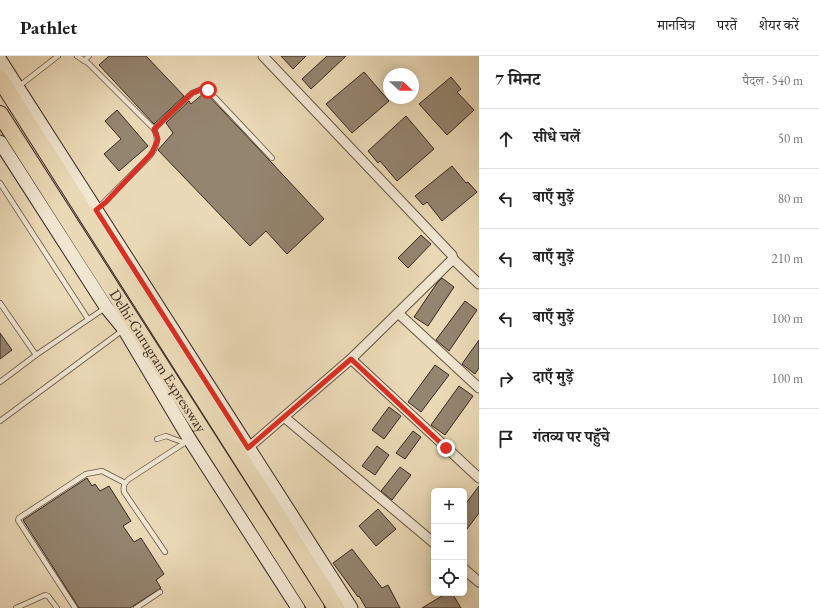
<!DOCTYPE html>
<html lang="hi">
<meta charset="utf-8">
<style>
:root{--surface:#fff;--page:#f6f6f6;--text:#222;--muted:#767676;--line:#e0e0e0}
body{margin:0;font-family:"EB Garamond","Noto Serif Devanagari",serif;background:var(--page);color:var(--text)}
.controls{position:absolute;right:12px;bottom:12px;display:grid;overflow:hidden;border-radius:6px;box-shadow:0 2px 10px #0003}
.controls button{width:36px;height:36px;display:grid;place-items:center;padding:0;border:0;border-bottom:1px solid var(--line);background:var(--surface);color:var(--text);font:20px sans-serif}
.compass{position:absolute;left:383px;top:12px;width:36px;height:36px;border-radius:50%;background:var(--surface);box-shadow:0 2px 10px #0003;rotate:111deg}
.stop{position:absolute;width:12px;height:12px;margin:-9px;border:3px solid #d93025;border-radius:50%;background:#fff}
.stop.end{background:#d93025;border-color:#fff;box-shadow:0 1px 4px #0008}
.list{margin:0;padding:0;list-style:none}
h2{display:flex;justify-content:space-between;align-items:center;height:52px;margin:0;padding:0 16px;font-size:17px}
h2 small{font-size:13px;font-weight:400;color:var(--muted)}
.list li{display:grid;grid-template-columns:26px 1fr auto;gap:12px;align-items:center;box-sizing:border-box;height:60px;padding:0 16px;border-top:1px solid var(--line)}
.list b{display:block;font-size:15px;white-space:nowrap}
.list em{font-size:13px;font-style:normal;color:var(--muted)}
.icon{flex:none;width:22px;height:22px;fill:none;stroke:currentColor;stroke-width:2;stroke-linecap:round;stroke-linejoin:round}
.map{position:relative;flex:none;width:479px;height:552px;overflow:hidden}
header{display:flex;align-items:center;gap:24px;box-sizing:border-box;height:56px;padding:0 20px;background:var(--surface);border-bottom:1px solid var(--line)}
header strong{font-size:19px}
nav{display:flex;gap:22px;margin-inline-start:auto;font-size:14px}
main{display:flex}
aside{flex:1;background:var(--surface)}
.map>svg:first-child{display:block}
</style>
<header>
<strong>Pathlet</strong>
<nav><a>मानचित्र</a><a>परतें</a><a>शेयर करें</a></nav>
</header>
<main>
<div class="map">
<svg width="479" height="552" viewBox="0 0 479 552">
<rect width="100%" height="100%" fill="#ead9b7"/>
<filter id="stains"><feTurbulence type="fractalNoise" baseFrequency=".005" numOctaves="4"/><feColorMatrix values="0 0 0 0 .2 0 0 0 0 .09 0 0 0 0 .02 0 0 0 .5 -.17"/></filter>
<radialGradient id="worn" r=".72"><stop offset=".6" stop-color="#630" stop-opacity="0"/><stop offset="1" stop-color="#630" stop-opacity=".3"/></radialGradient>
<!-- building -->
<g fill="#94856f" stroke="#372921">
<path d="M109,0h37l38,40 -30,28 -55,-59z"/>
<path d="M281,0h25l-13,13z"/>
<path d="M327,0h19l-35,33 -9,-10z"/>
<path d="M364,16l25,29 -37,32 -26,-29z"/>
<path d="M451,21l10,12 -4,3 17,18 -27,25 -28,-31z"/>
<path d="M204,37h2l65,69 53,57 -37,35 -21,-23 -16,15 -92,-96 15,-17 -7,-10 23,-22 2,3z"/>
<path d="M117,54l31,36 -29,25 -15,-17 17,-15 -16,-18z"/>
<path d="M406,60l28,33 -37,32 -17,-20 -2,2 -10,-12z"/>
<path d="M452,110l14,17 2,-1 9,10 -35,29 -15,-19 -4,3 -8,-9z"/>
<path d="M421,179l10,9 -23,24 -10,-10z"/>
<path d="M442,222l12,9 -26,39 -14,-9 23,-34z"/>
<path d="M465,245l12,9 -28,41 -13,-11z"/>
<path d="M0,277l12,17 -12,9z"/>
<path d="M479,284v28l-4,6 -13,-10z"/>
<path d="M435,309l14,10 -28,37 -13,-10z"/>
<path d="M459,330l14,10 -28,39 -14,-10z"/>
<path d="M389,351l12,9 -17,23 -12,-9z"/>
<path d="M413,375l8,6 -16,22 -9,-6z"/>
<path d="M377,390l12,9 -14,20 -13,-9z"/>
<path d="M400,411l11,8 -19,25 -11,-9z"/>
<path d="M87,422l5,8 3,-2 5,7 9,-5 22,35 -8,5 11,16 7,-4 23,36 -8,6 5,8 -31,20h-51l-56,-88z"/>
<path d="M479,430v27l-15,20v-27z"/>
<path d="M378,453l18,20 -20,17 -17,-20z"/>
<path d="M352,493l30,39 6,-3 12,23h-34l-7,-12 -1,1 -25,-34z"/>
<path d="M447,537h5l9,15h-39z"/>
</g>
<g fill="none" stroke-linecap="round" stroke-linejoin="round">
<defs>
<g id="service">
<path d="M77,0l11,7 66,66c6,11 2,19 -5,28l-52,52"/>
<path d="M84,5l5,-5"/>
<path d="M18,31l40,-31"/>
<path d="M154,73l38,-36 10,-4 6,1 64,68"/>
<path d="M0,127l88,136"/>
<path d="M0,247l36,52"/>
<path d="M0,326l36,-27 69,-47"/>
<path d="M0,365l123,-91"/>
<path d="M157,383l9,-3 19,7"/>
<path d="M165,496l-41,-60c-1,-6 0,-9 5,-13l60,-39"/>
<path d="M16,552l29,-13 3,1 9,12"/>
<path d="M75,552l-57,-88 1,-2 67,-44 16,-3 23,12"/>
<path d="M136,552l24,-16"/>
</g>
<g id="minor">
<path d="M453,203l26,25"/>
<path d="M398,257l81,75"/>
<path d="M351,303l128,119"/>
<path d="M284,361l150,126"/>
<path d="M248,392l103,-89 102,-100 -1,-4 -189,-199"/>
<path d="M464,513l15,13"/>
</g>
<g id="secondary">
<path d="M0,4l351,548"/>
<path d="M0,86l106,165 18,22 66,111 108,168"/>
</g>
<g id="motorway">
<path d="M0,23l336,529"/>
<path id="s1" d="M0,58l316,494"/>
</g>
</defs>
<!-- service casing -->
<use href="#service" stroke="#645546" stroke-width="6"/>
<!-- minor casing -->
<use href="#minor" stroke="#645546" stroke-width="11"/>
<!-- secondary casing -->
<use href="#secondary" stroke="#372921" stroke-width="15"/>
<!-- motorway casing -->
<use href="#motorway" stroke="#372921" stroke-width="18"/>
<!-- service -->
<use href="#service" stroke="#f1e6d0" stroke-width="4.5"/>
<!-- minor -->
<use href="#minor" stroke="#f1e6d0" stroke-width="9"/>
<!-- secondary -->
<use href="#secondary" stroke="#f1e6d0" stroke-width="13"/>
<!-- motorway -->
<use href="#motorway" stroke="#ead9b7" stroke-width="16"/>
</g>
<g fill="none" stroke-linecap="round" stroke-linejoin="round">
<!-- route -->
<path stroke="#d93025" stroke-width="5" d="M208,34l-6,-1 -10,4 -38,36 4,10 -6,14 -46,49 -10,8 152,238 103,-89 95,89"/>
</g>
<g text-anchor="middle" stroke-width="4" stroke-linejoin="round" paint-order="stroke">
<!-- street labels -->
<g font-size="15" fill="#372921" stroke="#f1e6d0">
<text dy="5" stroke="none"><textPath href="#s1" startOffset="293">Delhi-Gurugram Expressway</textPath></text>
</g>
</g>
<rect width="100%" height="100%" filter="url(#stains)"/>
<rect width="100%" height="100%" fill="url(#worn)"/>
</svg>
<div class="controls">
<button>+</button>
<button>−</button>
<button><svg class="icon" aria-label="locate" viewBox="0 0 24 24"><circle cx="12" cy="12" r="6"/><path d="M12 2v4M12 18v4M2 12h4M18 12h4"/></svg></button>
</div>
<svg class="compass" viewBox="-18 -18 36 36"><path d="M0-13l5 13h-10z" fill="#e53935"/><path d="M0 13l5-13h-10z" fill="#767676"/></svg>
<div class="stop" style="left:208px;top:34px"></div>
<div class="stop end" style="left:446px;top:392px"></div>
</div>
<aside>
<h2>7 मिनट<small>पैदल · 540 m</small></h2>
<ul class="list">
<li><svg class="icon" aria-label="ahead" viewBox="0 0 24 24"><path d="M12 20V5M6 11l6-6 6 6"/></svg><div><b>सीधे चलें</b></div><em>50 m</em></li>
<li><svg class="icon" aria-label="left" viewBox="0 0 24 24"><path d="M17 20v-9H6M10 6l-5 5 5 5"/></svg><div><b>बाएँ मुड़ें</b></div><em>80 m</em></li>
<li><svg class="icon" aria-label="left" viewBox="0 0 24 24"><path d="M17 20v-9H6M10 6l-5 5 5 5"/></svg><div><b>बाएँ मुड़ें</b></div><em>210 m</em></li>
<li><svg class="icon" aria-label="left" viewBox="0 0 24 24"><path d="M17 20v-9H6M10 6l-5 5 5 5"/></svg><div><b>बाएँ मुड़ें</b></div><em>100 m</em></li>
<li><svg class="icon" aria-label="right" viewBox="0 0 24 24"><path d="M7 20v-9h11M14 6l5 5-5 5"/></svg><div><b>दाएँ मुड़ें</b></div><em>100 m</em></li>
<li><svg class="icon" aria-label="arrive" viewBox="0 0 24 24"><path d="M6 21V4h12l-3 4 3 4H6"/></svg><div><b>गंतव्य पर पहुँचे</b></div></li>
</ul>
</aside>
</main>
